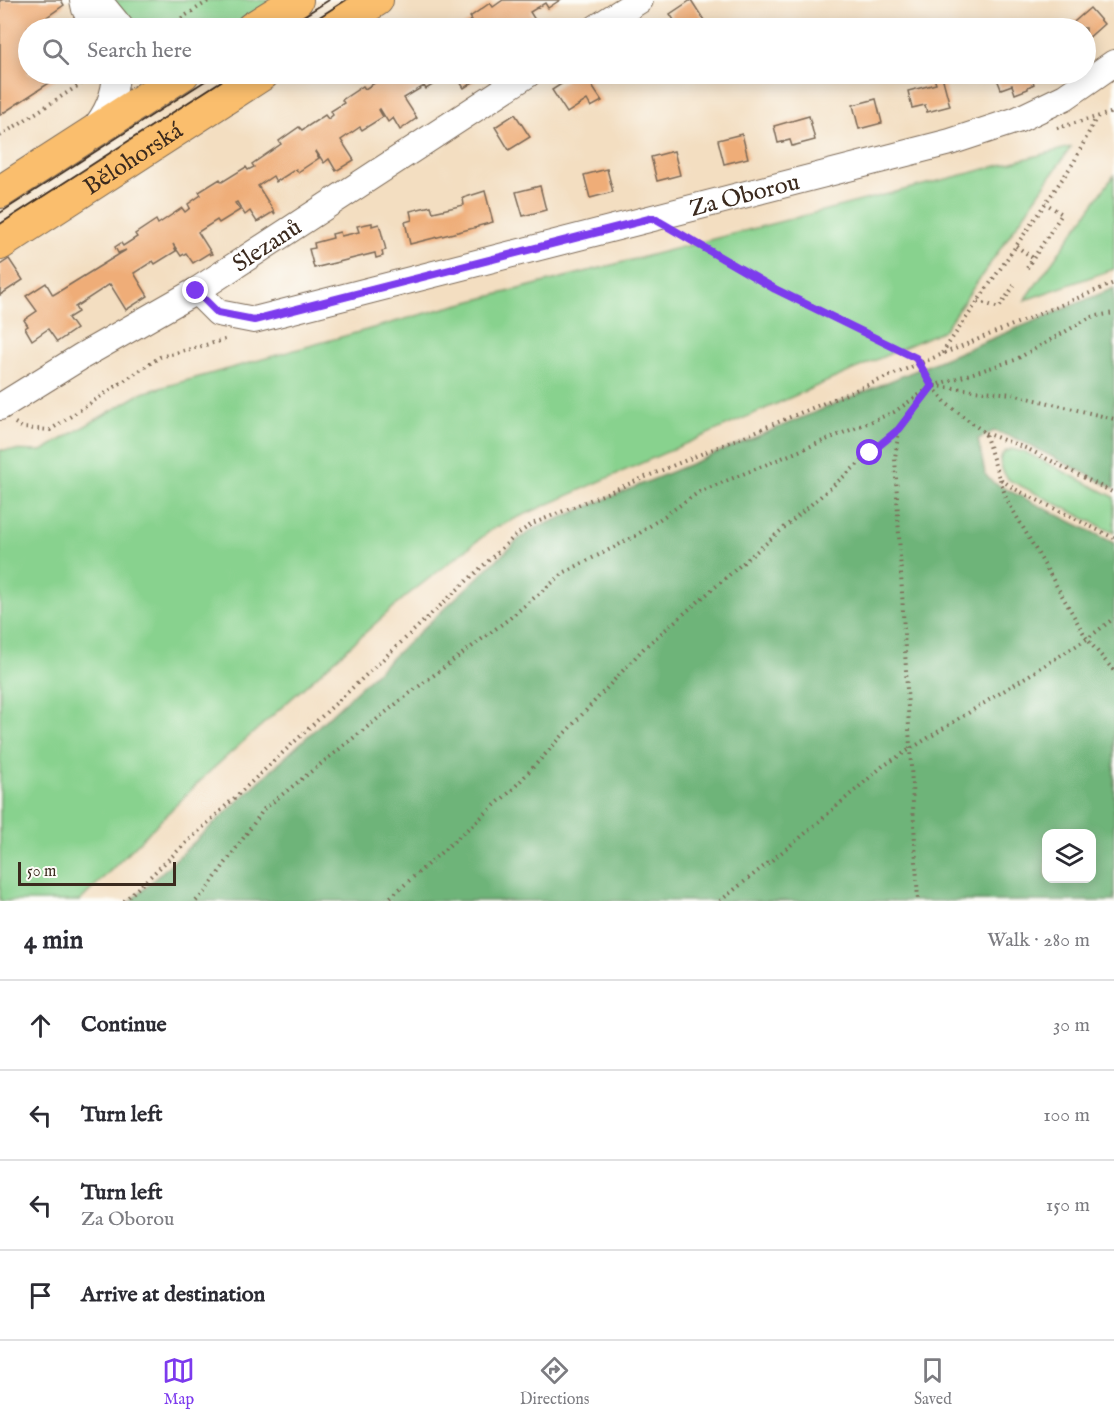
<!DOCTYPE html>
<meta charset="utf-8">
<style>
:root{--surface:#fff;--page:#f2f2f3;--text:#2b2b33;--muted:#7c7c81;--line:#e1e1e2;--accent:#7c3aed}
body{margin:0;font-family:"IM FELL English",serif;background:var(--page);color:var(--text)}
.controls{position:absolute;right:18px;bottom:18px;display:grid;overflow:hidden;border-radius:12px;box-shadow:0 3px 15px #0003}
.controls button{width:54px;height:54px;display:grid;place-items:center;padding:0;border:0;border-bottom:2px solid var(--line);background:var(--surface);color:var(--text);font:30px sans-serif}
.scale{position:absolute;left:18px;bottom:15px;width:158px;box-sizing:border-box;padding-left:6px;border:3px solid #3b2a1e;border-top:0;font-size:16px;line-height:21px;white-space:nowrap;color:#3b2a1e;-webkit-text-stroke:4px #fdfcf7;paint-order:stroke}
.stop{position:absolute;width:18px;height:18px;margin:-14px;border:4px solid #7c3aed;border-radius:50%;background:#fff}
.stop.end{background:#7c3aed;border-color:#fff;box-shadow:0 2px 6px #0008}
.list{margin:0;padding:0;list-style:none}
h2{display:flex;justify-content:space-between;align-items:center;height:78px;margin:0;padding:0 24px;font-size:26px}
h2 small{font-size:20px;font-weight:400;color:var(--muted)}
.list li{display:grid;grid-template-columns:39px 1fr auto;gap:18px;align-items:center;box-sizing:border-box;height:90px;padding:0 24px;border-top:2px solid var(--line)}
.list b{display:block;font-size:22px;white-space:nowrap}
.list p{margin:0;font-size:20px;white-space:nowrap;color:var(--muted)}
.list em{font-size:20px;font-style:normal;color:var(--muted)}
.icon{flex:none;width:33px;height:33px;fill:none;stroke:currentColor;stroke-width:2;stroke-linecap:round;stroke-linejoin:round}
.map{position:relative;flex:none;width:1114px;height:901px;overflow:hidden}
.search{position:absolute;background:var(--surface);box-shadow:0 3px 15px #0003;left:18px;right:18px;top:18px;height:66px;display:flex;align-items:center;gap:15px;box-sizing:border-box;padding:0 21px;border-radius:33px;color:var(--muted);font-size:22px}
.sheet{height:438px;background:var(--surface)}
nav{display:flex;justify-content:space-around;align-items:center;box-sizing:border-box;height:84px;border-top:2px solid var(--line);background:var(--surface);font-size:16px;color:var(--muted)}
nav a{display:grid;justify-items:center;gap:3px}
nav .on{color:var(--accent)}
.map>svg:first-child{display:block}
</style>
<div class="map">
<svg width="1114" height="901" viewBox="0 0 1114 901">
<rect width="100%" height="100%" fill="#fdfcf7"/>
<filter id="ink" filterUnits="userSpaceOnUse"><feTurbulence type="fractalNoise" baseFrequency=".0167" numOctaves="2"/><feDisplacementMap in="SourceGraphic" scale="12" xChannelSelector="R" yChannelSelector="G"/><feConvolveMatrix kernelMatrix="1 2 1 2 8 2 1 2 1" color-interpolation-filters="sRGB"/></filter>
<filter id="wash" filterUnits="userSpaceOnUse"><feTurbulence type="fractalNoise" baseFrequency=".008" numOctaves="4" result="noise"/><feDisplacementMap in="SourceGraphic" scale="24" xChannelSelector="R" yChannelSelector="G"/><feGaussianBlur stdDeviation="1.35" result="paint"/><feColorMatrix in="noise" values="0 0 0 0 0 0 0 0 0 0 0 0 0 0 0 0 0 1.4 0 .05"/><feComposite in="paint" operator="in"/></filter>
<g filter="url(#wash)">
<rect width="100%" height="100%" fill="#f3dec1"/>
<!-- green -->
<g fill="#88d28e" stroke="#627e56" stroke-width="1.5">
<path d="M113,0h154l3,3 -38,25h-97l-8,-7z"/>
<path d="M1071,147l-127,183 -450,198 -89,69 -198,177 -127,127h-80v-451l42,1 100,-58 299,-84z"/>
<path d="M1114,175v94l-89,31z"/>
<path d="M1011,449l16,4 87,44v36l-105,-53c-9,-11 -15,-25 2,-31z"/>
</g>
<!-- forest -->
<path fill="#6eb479" stroke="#546f4c" stroke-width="1.5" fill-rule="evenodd" d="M1114,288v200l-97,-49 -23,-8 -16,8 7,35 7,8 122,61v358h-983l388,-362 15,-10zM1046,834h46v44h-46z"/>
<g id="blocks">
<!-- building -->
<g fill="#efad78">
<path d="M0,0h61l3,5 -17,12 7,11h-26v46h35l-63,41z"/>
<path d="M503,0h57l-12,8 -3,-5 -15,9 10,16h-31l-1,-1 -49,1 13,-8 -2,-3 20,-14 3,4z"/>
<path d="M691,0l18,28h-30l-9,-14z"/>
<path d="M1090,8l14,16 -18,16v-12h-19z"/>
<path d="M389,74l3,3 6,-3h47l2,2 -21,13 -2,-3 -20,12 13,20 -17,12 -7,-12 -5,4 -8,-13 -1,1 4,7 -21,13 -2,-3 -19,13 13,20 -18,11 -7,-12 -5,4 -8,-12 -1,1 4,6 -21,14 -2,-3 -20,13 -3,-6 -15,10 17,27 -1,1 -1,-2 -16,10 -7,-11 -5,4 -8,-13 -2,1 5,7 -21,13 -2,-3 -19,12 14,22 -2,1 -1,-2 -16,10 -7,-10 -5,3 -8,-12 3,7 -21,13 -2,-3 -19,12 14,23 -22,14 -16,-26 -35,23 3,5 -10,6 8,11 -19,13 -9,-13 -16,11 -7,-12 3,-2 -4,-6 13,-9 -11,-15 20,-13 7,12 10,-6 63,-39 -8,3 -3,-6 6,-4 2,3 14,-9 -2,-3 21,-14 2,4 24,-16 3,4 5,-4 -2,-4 13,-9 -2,-3 21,-13 2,3 24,-15 2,3 6,-3 -2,-3 29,-20 -2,-3 20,-14 3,3 23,-15 3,4 5,-4 -2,-4 13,-8 -2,-3 21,-14 2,3z"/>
<path d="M447,74h32l2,3 -17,11 -7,-11 -5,4z"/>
<path d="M567,74h17l18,27 -11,6 -4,-7 -20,13 -15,-23 14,-9 -3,-5z"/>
<path d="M995,74h47l-10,4 2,6 -6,3v2l-13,5 -3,-9 -11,4z"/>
<path d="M942,76l8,30 -23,6 -2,-7 -13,3 -4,-17 28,-7 -2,-6z"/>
<path d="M876,99l6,24 -23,6 -6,-24z"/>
<path d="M515,114l15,23 -21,13 -14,-23z"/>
<path d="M809,116l6,24 -23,6 -2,-6 -12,3 -4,-17z"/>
<path d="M742,134l6,24 -24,6 -6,-24z"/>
<path d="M674,151l6,24 -23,6 -6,-24z"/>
<path d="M607,169l6,23 -23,6 -6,-23z"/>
<path d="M540,186l6,24 -23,6 -7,-24z"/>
<path d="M485,191l8,31 -15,4v1l-68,17 -5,-22 7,-2 -2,-9 21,-5 2,6 31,-7 -1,-7z"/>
<path d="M372,223v3l7,-2 1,3 6,23 -4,1 1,5 -7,2 -1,-5 -61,15 -5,-19 6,-1 -1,-5 19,-5 -1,-4 8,-2 1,4 18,-4 -2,-6z"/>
<path d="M9,259l14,21 -23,15v-30z"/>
</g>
</g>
</g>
<g filter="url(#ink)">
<use href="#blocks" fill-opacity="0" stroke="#7b6957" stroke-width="1.5"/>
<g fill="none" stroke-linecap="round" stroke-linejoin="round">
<defs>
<g id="minor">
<path d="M83,0l2,9 10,19"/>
<path d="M98,0l23,28"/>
<path d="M596,28l44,-28"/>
<path d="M93,130c14,-16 22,-35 23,-56"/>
<path id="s1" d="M196,291l22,22 36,7 696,-178 67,-22 48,-23 49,-34"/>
<path id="s2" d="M0,407l82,-51 114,-65 332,-217"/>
</g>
<g id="major">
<path d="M252,28l45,-28"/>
<path d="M333,28l44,-28"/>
<path d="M0,192l183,-118"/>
<path id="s3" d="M0,244l263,-170"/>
</g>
</defs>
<!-- minor casing -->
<use href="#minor" stroke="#7b6957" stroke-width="28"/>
<!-- major casing -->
<use href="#major" stroke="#7b6957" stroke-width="34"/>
<!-- path -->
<g stroke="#7b6957" stroke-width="4" stroke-dasharray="1.5 4.5" stroke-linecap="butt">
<path d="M166,28l44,-28"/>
<path d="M1057,128l57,-16"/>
<path d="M0,136l93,-60"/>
<path d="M680,234l95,55 141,69 16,28 15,18 38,29 14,45 14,10 101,50"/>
<path d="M1016,246l17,12"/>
<path d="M1027,268l35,-54 -17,-11"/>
<path d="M978,301l21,7 16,-24"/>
<path d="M942,353l132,-191 22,-44"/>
<path d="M935,386l77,8 102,25"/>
<path d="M15,423l8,5 27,2 110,-73 68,-18"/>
<path d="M899,430l-4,28 23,443"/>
<path d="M985,433l43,16 86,44"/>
<path d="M1000,479l6,19 81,141 27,32"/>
<path d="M124,901l392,-366 16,-11 582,-241"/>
<path d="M196,901l9,-9 59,-83 146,-116 100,-75 55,-46 69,-35 65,-45 195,-80 38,-26 83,-26 76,-43 23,-4"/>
<path d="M386,901l126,-111 132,-142 255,-219 28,-38"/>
<path d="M720,901l81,-64 82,-71 204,-127 27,-21"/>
</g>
<!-- minor -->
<use href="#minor" stroke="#fff" stroke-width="26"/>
<!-- major -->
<use href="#major" stroke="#fabe6d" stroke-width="32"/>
<!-- tram -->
<g stroke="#3b2a1e" stroke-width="1.5">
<path d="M285,28l44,-28"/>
<path d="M302,28l44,-28"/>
<path d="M0,213l216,-139"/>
<path d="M0,224l232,-150"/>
</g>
</g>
</g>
<g fill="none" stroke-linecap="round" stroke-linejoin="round" filter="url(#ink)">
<!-- route -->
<path stroke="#7c3aed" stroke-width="8" d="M196,291l22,22 36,7 399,-102 122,71 141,69 16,28 -33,43 -29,24"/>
</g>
<g text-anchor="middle" stroke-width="4.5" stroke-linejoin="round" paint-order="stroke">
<!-- street labels -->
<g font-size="24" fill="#3b2a1e" stroke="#fdfcf7">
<text dy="8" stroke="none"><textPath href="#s3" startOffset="158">Bělohorská</textPath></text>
<text dy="8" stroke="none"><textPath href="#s1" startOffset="574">Za Oborou</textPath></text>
<text dy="8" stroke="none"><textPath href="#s2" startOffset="312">Slezanů</textPath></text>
</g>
</g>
</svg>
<div class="controls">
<button><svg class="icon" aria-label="layers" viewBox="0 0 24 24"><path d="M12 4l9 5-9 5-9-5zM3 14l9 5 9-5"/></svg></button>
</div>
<div class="scale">50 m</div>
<div class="stop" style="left:870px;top:453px"></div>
<div class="stop end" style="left:196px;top:291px"></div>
<div class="search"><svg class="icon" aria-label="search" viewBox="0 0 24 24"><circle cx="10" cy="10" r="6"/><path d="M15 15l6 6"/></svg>Search here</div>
</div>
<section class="sheet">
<h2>4 min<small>Walk · 280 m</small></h2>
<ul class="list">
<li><svg class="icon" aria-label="ahead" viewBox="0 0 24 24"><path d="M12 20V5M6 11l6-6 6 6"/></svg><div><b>Continue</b></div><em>30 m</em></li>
<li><svg class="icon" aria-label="left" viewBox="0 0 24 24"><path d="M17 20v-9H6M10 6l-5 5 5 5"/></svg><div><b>Turn left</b></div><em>100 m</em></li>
<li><svg class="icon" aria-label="left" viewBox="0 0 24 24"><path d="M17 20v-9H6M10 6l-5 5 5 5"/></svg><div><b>Turn left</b><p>Za Oborou</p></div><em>150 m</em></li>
<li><svg class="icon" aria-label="arrive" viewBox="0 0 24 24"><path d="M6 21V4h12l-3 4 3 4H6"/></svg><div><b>Arrive at destination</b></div></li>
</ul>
</section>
<nav>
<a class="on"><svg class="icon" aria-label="map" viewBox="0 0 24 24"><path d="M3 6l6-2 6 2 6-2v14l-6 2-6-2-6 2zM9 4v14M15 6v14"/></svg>Map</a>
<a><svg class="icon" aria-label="directions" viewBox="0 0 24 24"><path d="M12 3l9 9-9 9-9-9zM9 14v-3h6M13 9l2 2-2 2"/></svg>Directions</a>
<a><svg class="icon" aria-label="saved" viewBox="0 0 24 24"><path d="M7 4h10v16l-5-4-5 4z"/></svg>Saved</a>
</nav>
